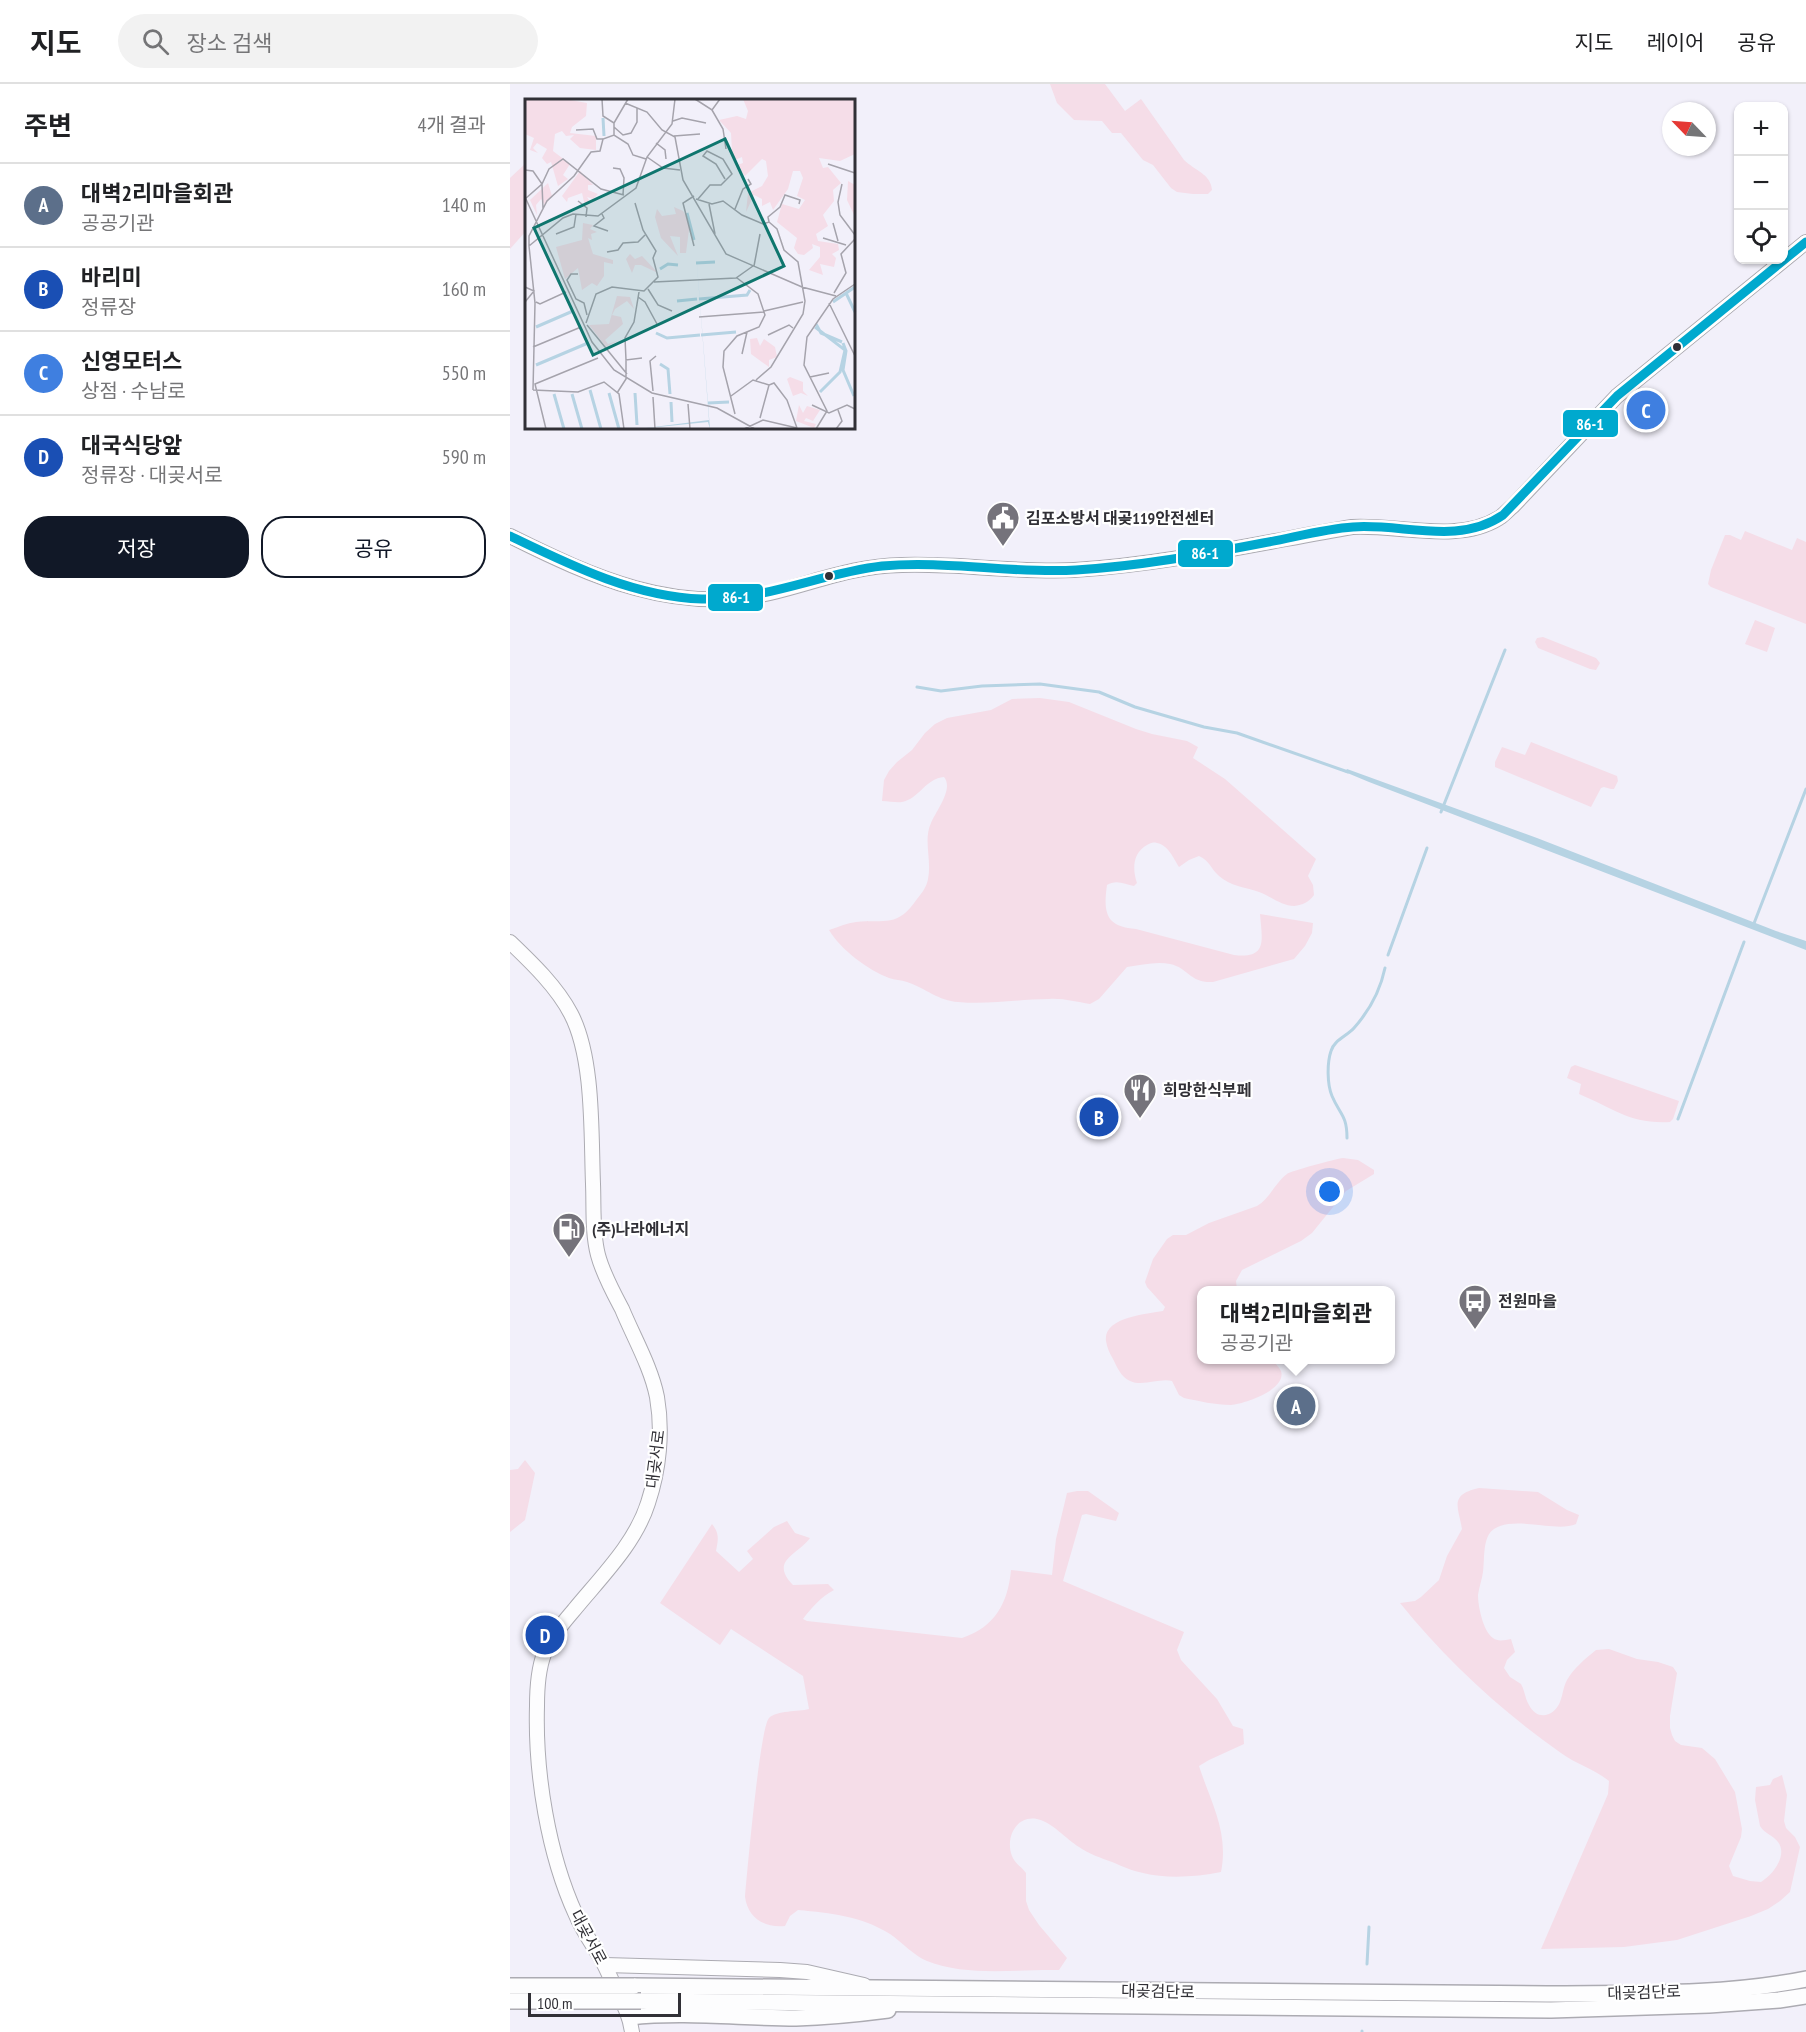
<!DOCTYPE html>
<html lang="ko">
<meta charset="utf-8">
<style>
:root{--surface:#fff;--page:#f2f2f2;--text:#202124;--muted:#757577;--line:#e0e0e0;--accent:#111827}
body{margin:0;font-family:"PT Sans Narrow","Noto Sans KR",sans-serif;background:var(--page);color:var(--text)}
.controls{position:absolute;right:18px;top:18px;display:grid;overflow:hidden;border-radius:12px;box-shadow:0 2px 4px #0004}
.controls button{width:54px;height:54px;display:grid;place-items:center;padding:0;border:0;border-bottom:2px solid var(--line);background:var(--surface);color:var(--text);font:30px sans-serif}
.compass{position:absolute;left:1152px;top:18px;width:54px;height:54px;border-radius:50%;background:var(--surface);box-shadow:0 2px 4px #0004;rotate:295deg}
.scale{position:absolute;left:18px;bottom:15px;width:153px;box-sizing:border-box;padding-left:6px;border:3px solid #313036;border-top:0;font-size:16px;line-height:21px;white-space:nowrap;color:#313036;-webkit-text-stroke:4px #fff;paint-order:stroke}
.you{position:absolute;left:820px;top:1108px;width:21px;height:21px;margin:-15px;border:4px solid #fff;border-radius:50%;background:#1a73e8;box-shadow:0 0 0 9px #1a73e833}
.badge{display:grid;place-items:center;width:39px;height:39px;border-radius:50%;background:var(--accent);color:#fff;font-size:20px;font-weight:700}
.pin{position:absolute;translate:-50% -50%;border:3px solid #fff;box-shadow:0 2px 6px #0006}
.popup{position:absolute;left:687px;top:1202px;width:198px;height:78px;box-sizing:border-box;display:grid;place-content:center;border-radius:12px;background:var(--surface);filter:drop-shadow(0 2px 4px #0005);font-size:20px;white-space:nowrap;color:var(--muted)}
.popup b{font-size:22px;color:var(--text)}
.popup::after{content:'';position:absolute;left:50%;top:100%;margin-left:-12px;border:12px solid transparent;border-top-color:var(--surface)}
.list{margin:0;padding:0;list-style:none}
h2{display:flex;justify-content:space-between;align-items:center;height:78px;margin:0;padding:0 24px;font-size:26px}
h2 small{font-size:20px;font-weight:400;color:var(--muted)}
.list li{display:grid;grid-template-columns:39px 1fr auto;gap:18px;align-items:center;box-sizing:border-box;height:84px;padding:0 24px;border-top:2px solid var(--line)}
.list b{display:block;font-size:22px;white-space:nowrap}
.list p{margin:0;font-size:20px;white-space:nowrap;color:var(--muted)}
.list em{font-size:20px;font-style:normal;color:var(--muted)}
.actions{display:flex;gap:12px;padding:18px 24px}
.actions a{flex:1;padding:14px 0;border:2px solid var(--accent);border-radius:24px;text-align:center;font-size:21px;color:var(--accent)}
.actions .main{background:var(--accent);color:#fff}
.icon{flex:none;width:33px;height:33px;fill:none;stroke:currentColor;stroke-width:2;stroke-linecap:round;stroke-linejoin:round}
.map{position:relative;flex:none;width:1296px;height:1948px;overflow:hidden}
header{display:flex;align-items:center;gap:36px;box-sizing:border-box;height:84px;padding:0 30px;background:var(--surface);border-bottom:2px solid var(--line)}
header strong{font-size:28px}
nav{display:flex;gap:33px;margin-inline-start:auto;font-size:21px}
.search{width:420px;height:54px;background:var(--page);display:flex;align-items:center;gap:15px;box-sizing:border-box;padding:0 21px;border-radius:33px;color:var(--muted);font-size:22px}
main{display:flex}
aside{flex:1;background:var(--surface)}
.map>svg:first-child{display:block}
</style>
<header>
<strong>지도</strong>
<div class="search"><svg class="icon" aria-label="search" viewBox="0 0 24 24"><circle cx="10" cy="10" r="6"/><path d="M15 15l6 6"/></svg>장소 검색</div>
<nav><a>지도</a><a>레이어</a><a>공유</a></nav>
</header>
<main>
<aside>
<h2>주변<small>4개 결과</small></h2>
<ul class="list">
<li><span class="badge" style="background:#5c6f8a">A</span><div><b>대벽2리마을회관</b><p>공공기관</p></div><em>140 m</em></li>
<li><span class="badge" style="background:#1a4fb4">B</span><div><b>바리미</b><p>정류장</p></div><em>160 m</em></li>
<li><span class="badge" style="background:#3f7fe0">C</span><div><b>신영모터스</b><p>상점 · 수남로</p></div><em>550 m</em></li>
<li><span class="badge" style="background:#1a4fb4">D</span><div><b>대국식당앞</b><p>정류장 · 대곶서로</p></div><em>590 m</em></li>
</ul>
<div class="actions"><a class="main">저장</a><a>공유</a></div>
</aside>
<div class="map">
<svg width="1296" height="1948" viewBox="0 0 1296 1948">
<rect width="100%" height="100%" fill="#f2f0fa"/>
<!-- green -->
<g fill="#f5dde8">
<path d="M540,0h55l20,27 16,-12 43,61c10,10 27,14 28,30l-4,4h-15l-16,-2 -6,-4 -18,-23 -10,-5 -22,-27h-9l-10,-12 -28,-1 -17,-17z"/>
<path d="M16,79v68l-16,18v-71z"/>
<path d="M1235,447l47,19 5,-12 9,4v82l-95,-37 -3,-3 3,-14 14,-35h5l11,5z"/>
<path d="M1245,536l20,8 -8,24 -22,-8z"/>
<path d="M1033,553l53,21 4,5 -4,7 -6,-1 -52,-21 -3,-6 2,-4z"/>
<path d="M530,614l29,4 67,27 16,5 35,7 11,6 -5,11 32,21 91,80 -8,17 5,9 1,10c-5,7 -11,10 -20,11 -12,0 -24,-10 -35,-14 -14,-5 -29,-6 -40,-16 -8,-7 -9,-15 -20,-20l-10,4 -10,7c-5,-8 -11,-22 -22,-24 -5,-1 -6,0 -10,2 -14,8 -15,23 -10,38l-3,3c-9,-2 -18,-7 -27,-1 -4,28 -1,42 29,44l98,26c34,4 28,-15 26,-41l53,9 -1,10 -7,13 -11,13 -81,23c-24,1 -24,-14 -43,-18 -13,-3 -29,1 -43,3l-28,32 -9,5c-14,-2 -27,-6 -41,-5 -30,0 -60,6 -91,3 -19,-1 -33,-14 -51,-20 -6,-2 -12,-2 -18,-4 -21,-8 -48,-28 -60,-48 9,-3 18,-7 27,-8 30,-3 41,6 61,-23 5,-6 10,-13 11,-20 4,-19 -5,-39 3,-56 5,-12 23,-34 13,-46 -18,1 -25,22 -42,25 -6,1 -13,-1 -20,-1l2,-21 5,-9 8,-9 15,-12 13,-17 10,-9 12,-6 44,-8 21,-11z"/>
<path d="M1021,658l86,34 1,5 -4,8h-3l-7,-2 -3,1 -10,19 -96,-40v-5l7,-15 23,8z"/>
<path d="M1065,981l104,36 -6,18 -3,3c-41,2 -55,-13 -91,-28l2,-10 -14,-6 4,-11z"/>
<path d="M833,1074l15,2 16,10v4l-28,17 -34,42 -11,8 -59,29 -6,11 1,9h-35v70h70c3,3 7,7 9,11 6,19 -37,33 -50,34 -16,0 -32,-4 -47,-7l-5,-3 -7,-14c-13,-3 -29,6 -42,0 -9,-4 -13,-14 -17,-22 -3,-5 -6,-11 -7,-18 -3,-24 41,-27 57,-30l2,-4 -18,-20 -2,-5 8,-23 14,-20 6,-4h13l23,-12 48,-17c13,-8 18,-23 30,-32 3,-3 49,-15 56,-16z"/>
<path d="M15,1376l10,13 -10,47 -15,12v-62l8,-1z"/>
<path d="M969,1404l59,4 29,18 12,5 -3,9c-20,9 -61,-9 -82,5 -12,8 -9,30 -11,43 -1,8 -4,15 -5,23 0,11 5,36 15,43 5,4 12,2 18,1l4,13 -8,8 -3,8 6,9 11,7c4,7 4,15 8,21 8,16 25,12 31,-3 3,-7 3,-15 7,-22 6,-11 19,-22 29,-30l13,-1 28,10 21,3 15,5 4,6 -7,43v12l2,7 3,6 6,4 21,3 13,11 20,33 7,37 -1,8 -12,29 4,10 17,5 11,1c12,-7 27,-27 17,-40 -5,-7 -13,-8 -18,-16l-5,-26 1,-13 14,-2 3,-6 9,-4 5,20 -3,26 2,7 9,9 5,10 -10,45 -10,9 -12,8 -17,7 -74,24 -53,7 -83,2 67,-155 1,-13c-15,-12 -33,-17 -48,-28 -60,-42 -115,-93 -161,-150l15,-2 6,-4 18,-17 8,-24 15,-27c-4,-23 -13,-34 17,-41z"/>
<path d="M567,1407h11l31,22 -3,8 -30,-7 -4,1 -19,66 121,51 -7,18 4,10 36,39 16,27 10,3 1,15 -35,16 -10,6c12,37 30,66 22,106 -25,5 -54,7 -78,1 -11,-2 -21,-7 -31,-11 -11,-4 -23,-8 -33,-15 -13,-8 -27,-25 -42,-28 -21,-4 -32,19 -25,37 3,8 10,11 14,17v28l3,9 10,15 28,33 -8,12c-41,-1 -93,7 -132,-9 -13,-5 -25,-19 -37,-27 -29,-18 -59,-21 -92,-24l-8,6 -5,10c-21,2 -37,-8 -40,-29 2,-23 15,-170 24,-179 8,-8 29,-6 40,-9l-6,-33 -72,-47 -11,16 -60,-42 52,-79c8,10 6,16 4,27l23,21 14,-13 -6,-8 27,-24 13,-6 8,12 15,5c-12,17 -41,22 -17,47l35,-1 6,6c-13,7 -22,17 -31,29l4,2 155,17c33,-11 46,-35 49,-68l41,5 4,-36 11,-46z"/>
</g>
<!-- water -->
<path fill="#b6d3e3" d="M837,685l190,69 239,93 30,10v9l-437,-168 -24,-10z"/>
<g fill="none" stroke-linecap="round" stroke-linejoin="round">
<!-- stream -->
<g stroke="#b6d3e3" stroke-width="3">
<path d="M407,603l24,4 41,-5 58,-2 59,8 36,15 69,20 33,6 111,39"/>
<path d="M931,728l64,-162"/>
<path d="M1243,842l53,-137"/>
<path d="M878,871l39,-107"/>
<path d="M1168,1035l66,-177"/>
<path d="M837,1054c0,-23 -7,-23 -15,-42 -5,-12 -5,-33 -1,-45 3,-11 16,-15 23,-23 16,-18 26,-36 31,-60"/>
<path d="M857,1880l2,-37"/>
<path d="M852,1948v-1"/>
</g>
<defs>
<g id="tertiary">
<path d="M0,452c82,41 166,79 260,57 47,-11 81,-27 132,-28 57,-2 115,8 172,5 93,-6 186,-27 278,-43 45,-3 106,17 147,-9 5,-3 9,-8 14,-12l104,-110 189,-154"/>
<path d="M0,858c22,21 47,45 61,72 23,44 20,120 22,170 1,23 -1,48 5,71 5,19 15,37 24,54 12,29 29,58 35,88 6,35 2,73 -9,106 -13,41 -47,74 -74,107 -12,14 -23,27 -30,44 -6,16 -7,35 -7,52 -2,67 11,148 39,209 7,17 18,31 27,47 5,10 10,21 15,32 7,13 12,23 14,38"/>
<path d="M95,1881l175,5 27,2 57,13"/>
</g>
<g id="secondary">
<path d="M124,1902l913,8c86,-1 175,2 259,-15"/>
<path d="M131,1917l910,9 158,-5 70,-5 27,-4"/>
<path d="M120,1933c55,-6 111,1 166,1 31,-1 61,-4 92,-8"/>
</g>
</defs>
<!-- tertiary casing -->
<use href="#tertiary" stroke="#acabb2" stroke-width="16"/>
<!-- secondary casing -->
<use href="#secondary" stroke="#acabb2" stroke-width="18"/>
<!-- tertiary -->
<use href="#tertiary" stroke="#fdfdfe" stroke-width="14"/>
<!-- secondary -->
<use href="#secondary" stroke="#fdfdfe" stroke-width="15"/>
<defs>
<g id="secondary-bridge">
<path d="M0,1902h124"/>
<path d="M0,1917h131"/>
</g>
</defs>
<!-- secondary-bridge casing -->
<use href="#secondary-bridge" stroke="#acabb2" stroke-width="18" stroke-linecap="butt"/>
<!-- secondary-bridge -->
<use href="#secondary-bridge" stroke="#fdfdfe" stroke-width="15"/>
<defs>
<path id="bus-1" d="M0,452c60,29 124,61 192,63 63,2 119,-26 180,-33 65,-6 129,8 194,4 63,-4 125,-15 187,-27 29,-5 60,-14 90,-16 49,-4 105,19 150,-12l114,-119 189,-154"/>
</defs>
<!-- bus-1 casing -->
<use href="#bus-1" stroke="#fff" stroke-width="14"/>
<!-- bus-1 -->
<use href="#bus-1" stroke="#00a9ce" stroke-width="9"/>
</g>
<!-- icons -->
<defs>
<symbol id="civic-pin" viewBox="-11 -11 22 30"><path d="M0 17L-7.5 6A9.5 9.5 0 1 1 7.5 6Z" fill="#75737b" stroke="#fff"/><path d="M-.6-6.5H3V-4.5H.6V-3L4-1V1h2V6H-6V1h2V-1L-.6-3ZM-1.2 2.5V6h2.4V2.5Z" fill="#fff"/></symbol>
<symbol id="restaurant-pin" viewBox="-11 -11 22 30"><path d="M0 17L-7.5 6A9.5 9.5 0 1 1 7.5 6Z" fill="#75737b" stroke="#fff"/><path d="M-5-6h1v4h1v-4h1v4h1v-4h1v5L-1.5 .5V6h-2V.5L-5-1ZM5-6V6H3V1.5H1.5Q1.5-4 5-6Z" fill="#fff"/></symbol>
<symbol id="fuel-pin" viewBox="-11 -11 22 30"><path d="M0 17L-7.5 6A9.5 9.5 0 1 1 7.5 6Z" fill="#75737b" stroke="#fff"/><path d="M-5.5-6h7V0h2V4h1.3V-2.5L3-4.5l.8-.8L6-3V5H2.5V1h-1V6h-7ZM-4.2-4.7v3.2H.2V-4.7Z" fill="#fff"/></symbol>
<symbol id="bus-pin" viewBox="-11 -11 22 30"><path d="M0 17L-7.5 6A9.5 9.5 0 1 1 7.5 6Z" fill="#75737b" stroke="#fff"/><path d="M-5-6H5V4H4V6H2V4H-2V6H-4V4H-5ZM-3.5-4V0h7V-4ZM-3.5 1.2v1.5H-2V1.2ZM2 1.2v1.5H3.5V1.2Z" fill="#fff"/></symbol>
</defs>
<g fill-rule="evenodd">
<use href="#civic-pin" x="474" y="415" width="38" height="52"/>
<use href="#restaurant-pin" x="611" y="987" width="38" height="52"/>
<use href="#fuel-pin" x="40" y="1126" width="38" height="52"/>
<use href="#bus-pin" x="946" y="1198" width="38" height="52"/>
</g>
<!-- markers -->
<g fill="#313036" stroke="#fff" stroke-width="2">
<circle cx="1167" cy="263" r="5"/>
<circle cx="319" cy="492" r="5"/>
</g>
<g text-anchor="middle" stroke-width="4.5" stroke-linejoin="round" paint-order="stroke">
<!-- poi labels -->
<g font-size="16" font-weight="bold" fill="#313036" stroke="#fff" text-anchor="start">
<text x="516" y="440">김포소방서 대곶119안전센터</text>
<text x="653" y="1012">희망한식부페</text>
<text x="82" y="1151">(주)나라에너지</text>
<text x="988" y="1223">전원마을</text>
</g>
<!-- street labels -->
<g font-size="16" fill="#313036" stroke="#fff">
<text transform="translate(145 1375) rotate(-83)" y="6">대곶서로</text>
<text transform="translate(79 1853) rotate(62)" y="6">대곶서로</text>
<text transform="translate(648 1907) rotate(1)" y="6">대곶검단로</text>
<text transform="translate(1134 1908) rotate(-2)" y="6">대곶검단로</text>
</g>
</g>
<!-- overview -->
<g transform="translate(15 15)">
<rect width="330" height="330" fill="#f2f0fa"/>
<path d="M40,0l22,4 -1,13 -14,11 -2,6 26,3v14l-16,-2 -10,-9 4,-4 -8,1 -4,-5 -7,3 -2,17 17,13 -7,11 5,4 -10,7 -7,-24 -4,2 -5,-6 5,-9 -10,-6 -4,5 5,5 -8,-3 4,-12 -9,-4v-34zM218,0h112v55l-15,7 -21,-3 4,10 5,-1 13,16 -8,7 1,11 -11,14 5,11 -12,8 2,7 20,3 1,6 -7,4 4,4 -2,9 -14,-3 3,11 -14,-5 11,-13v-10l-8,-3 1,4 -9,7 -6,-1 -4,-6 3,-10 -20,-16 5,-18 17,5 6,-9 -8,-4 6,-18 -3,-7h-7l-5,18 -15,21 -3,-8 -8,4v-7l-8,-4 -8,17 2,-19 14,-7 6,-10 -2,-15 -4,-2 -17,17 -8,-11 6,-2 -1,-6 -7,3 -3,-8 -1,-19 -12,-13 18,-4 9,3 2,-8zM55,72l13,14h-5v5l10,4 -5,5 -6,-2 4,6 -6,3 -3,-13 -14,5 -1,4 -5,-6zM323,82l7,4v32l-8,-17zM23,84l4,13 -7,9 -4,-6 -5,6 1,10 -7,-15zM149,108l9,4 7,11 -4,31h-6v-16l-10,-1 8,20 -17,-18 -6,-21 2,-8 5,7 14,-2zM58,124l10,2 -3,4 7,3 -6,2 1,6 -4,-2 5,16 20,6v4l-9,-2v14l-7,10 -5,-3 -10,7 -4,-22 -13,11 -9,-32 26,-7zM105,155l5,5 7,-3 16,17 -17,-8h-6l-3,8 -6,-14zM92,197l13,1 4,12 -7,-8 -12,8 -3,6 9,2 2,7 -18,16 3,4 9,-3 -11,6 -17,-22 20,-1zM232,239l3,8 4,-7 11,8 2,10 -8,3v7l-18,-13 -1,-15zM265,278l13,5v9l5,5 -7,-3 -8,3 -6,-17zM274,306l4,8 4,-7 13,4 -7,11 -7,-3 -2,3 12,3 -2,4 -18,-7z" fill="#f5dde8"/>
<path d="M171,153l14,177 -2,-7 -70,7 71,-9z" fill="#b6d3e3"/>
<path fill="none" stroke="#b6d3e3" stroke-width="3" d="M78,19l1,18M162,114l7,27M171,164l19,-1M135,170l8,-5 10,1M321,194l9,19M174,200l48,-4 3,-5M152,202l20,-2M308,203l22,-15M291,225l5,9 21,9M11,228l37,-16M290,228l30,23 -5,22 -20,20M131,234l11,5 33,-3M176,236l35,-3M318,244l3,8 -3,19 11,26M135,265l8,5 2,25M11,266l52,-22M65,291l11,39M84,294l10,36M110,294l2,32M29,295l10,35M47,295l10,35M146,303l1,20M183,304l21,-1"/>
<path fill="none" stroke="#a5a3ac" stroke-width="1.5" d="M77,0l1,17 11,7v12M170,0l17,11 8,-11M100,4l22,9 15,18 13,7 8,43 43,74 76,33 34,9M187,11l11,19 3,20M148,22l9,-3 24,5M89,24l14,-24M89,28l9,8 8,-2 6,-11v-14M51,31l17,-1 4,10h6M149,37l26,-2M131,44l9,7 1,9M122,58l16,11 17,2M303,65l27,9M88,69l7,1 4,9 -1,17M0,71l8,1 9,13 1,25M317,85l-4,18 2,13 15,20M169,97l-11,7 11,43M0,98l67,145 22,28 38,23 65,15 38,21M0,100l17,-15 7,-15 14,-10 38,30 23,6M171,100l16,5 11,-3 19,14 21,9 6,-2 8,7 7,21 14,12 7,39 -2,13 -32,53 -15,13M173,100l12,-14h11l11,-11 -9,-15 -16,-8 -4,5 13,8 9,15M53,102l9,7 -1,9M184,105l6,30M210,110l8,-20 8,-5 -3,-5M77,115l2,4 -10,8 14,5M244,123l-1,-5 12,-10 5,-12 15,5 -1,4M308,124l5,18M31,135l18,-7 2,-13M298,139l23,7M4,147v-10l18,-35 27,-25 17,-24 9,-1 3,-12 11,-4 14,9 5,11 13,4M82,153l11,-2 5,-7 15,-1 7,-7M229,167l6,-32M53,175h-7l-4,6 9,19 8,4 3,12M129,183l82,-4 17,-12M0,188l9,4 -9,11M123,190l10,16 14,6M114,193l-5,30 -9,16 1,22 16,-2M309,194l12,-20 -5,-19 14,-15M113,198l7,5 12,22M11,203l4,2 26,-12M304,204l26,53M239,212l39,-9M174,218l65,-5M61,224l10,-29 16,-7 32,4 14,-14 -5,-19 3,-7 -13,-21 -8,-27M62,226l40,49M243,236l21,-10 4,3M8,248l48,-20M217,255l5,-22M285,278l19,-4M8,291l2,-87 -6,-57 34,-28 10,-4 25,2 38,-28 11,-31 25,-33 3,-25M8,291l45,2 26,-10 15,12 5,35M128,292l-3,-30 6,-5M92,294l9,-14v-19M206,297l22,-16 16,5M128,298l2,32M163,305l2,25M287,306l17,8 18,-8 8,4M210,315l-12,-47 1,-16 13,-15 22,-9 6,-12 -7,-21 -21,-16M235,319l9,-33 5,-2 13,17 10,28M21,330l-11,-45 63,-26M219,330l19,-9 34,8M291,330l11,-18 -23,-46 3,-28 26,-38 22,-15M311,330l6,-8 -4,-11"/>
<path fill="#0f766e" fill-opacity="0.15" stroke="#0f766e" stroke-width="3" d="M200,40l59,127 -191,89 -59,-127z"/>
<rect width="330" height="330" fill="none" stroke="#313036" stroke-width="3"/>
</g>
<g stroke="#fff" stroke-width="2">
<rect x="1052" y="325" width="57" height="29" rx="6" fill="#00a9ce"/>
<rect x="667" y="455" width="57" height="29" rx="6" fill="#00a9ce"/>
<rect x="197" y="499" width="57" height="29" rx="6" fill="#00a9ce"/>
</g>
<g font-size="16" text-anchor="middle" font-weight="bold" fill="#fff">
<text x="1080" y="346">86-1</text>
<text x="695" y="475">86-1</text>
<text x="226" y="519">86-1</text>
</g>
</svg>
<div class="controls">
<button>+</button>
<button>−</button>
<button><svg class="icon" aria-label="locate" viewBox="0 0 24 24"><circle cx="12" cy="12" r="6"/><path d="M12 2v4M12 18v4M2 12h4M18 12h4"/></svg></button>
</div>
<svg class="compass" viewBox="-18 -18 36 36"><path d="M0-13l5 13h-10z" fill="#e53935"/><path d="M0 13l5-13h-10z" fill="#757577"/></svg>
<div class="scale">100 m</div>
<div class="you"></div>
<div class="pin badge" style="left:786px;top:1322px;background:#5c6f8a">A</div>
<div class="popup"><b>대벽2리마을회관</b>공공기관</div>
<div class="pin badge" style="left:589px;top:1033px;background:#1a4fb4">B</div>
<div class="pin badge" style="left:1136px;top:326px;background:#3f7fe0">C</div>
<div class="pin badge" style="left:35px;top:1551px;background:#1a4fb4">D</div>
</div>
</main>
